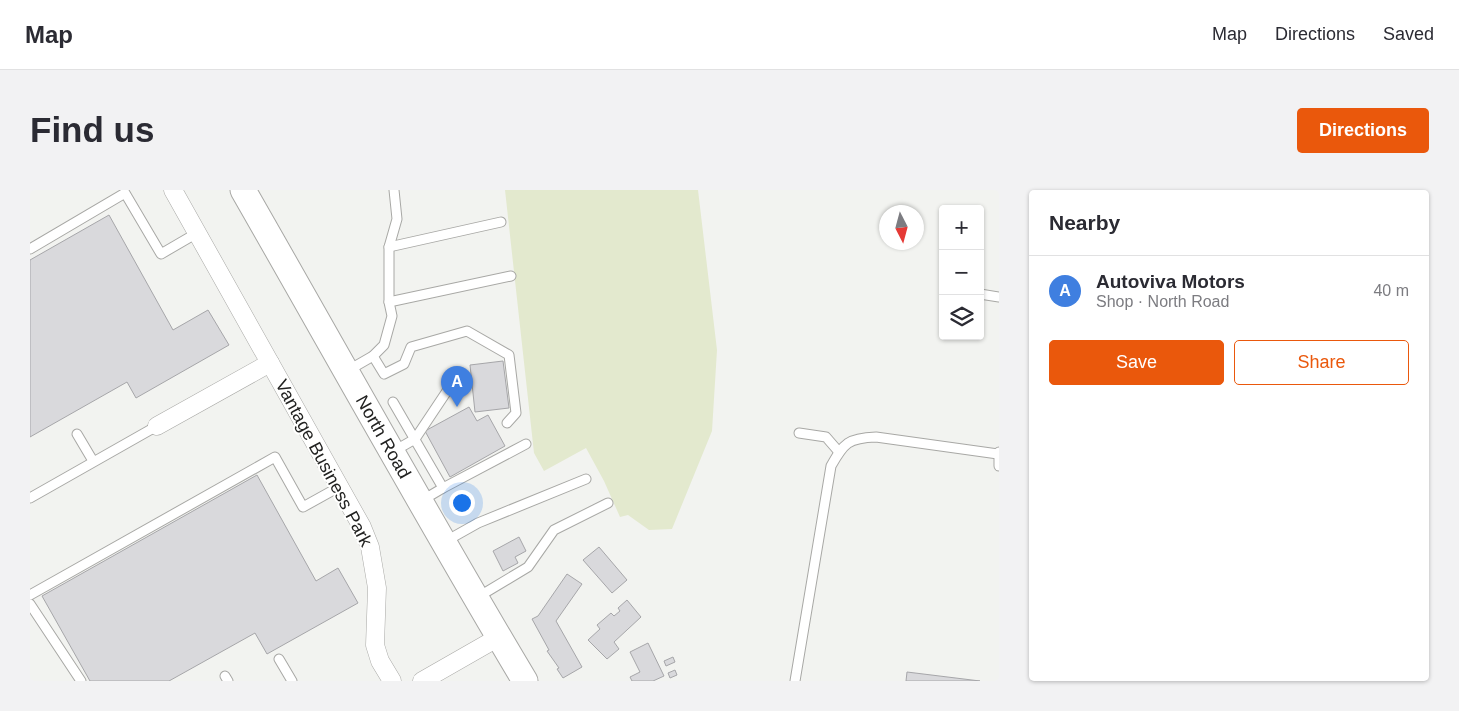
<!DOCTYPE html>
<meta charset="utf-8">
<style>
:root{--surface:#fff;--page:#f2f2f3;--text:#2b2b33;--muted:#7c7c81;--line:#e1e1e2;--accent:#ea580c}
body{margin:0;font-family:Arial,sans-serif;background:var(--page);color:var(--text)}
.controls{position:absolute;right:15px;top:15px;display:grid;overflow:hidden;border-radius:5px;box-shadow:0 1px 4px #0004}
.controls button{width:45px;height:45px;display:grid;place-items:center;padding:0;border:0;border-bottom:1px solid var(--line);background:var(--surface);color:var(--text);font:25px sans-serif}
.compass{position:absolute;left:849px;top:15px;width:45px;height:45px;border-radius:50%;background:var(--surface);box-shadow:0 1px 4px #0004;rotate:174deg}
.you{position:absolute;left:431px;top:312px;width:18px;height:18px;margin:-12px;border:4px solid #fff;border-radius:50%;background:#1a73e8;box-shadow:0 0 0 8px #1a73e833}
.badge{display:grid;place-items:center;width:32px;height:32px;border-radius:50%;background:var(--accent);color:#fff;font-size:16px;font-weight:700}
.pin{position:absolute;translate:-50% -41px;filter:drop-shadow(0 1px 2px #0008)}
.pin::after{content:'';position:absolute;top:26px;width:18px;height:15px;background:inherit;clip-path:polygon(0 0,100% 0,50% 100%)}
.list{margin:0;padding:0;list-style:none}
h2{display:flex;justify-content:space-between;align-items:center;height:65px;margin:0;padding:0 20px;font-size:21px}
h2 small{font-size:16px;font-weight:400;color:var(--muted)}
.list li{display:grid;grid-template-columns:32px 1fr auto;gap:15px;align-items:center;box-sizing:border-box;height:70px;padding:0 20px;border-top:1px solid var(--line)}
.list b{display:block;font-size:19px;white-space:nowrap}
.list p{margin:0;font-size:16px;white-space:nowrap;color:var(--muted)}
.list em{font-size:16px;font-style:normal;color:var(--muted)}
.actions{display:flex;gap:10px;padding:15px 20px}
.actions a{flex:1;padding:11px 0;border:1px solid var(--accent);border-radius:5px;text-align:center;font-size:18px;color:var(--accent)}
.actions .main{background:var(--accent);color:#fff}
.icon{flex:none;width:28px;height:28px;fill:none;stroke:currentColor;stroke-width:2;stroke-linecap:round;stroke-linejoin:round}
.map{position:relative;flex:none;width:969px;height:491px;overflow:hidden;border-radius:5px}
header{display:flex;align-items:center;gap:30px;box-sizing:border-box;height:70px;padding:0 25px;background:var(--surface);border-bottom:1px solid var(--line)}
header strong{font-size:24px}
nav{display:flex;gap:28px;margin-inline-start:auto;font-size:18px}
.intro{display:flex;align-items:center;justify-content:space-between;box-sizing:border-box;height:120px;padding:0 30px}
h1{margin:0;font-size:35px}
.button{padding:12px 22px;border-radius:5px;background:var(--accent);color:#fff;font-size:18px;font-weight:700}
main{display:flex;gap:30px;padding:0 30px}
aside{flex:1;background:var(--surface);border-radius:5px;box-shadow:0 1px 4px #0004}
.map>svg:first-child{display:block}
</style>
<header>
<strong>Map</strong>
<nav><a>Map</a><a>Directions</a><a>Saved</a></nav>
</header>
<div class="intro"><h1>Find us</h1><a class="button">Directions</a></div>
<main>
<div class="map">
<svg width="969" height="491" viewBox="0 0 969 491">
<rect width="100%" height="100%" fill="#f2f3f0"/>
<!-- green -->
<path fill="#e3e9ce" d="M475,0h193l19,160 -5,81 -40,98 -23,1 -21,-15 -8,2 -16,-36 -18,-33 -42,23 -10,-18z"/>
<!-- building -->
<g fill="#d9d9dc" stroke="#a6a6a9">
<path d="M79,25l64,115 35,-20 21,35 -93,53 -9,-16 -97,55v-177z"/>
<path d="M473,171l6,47 -34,4 -5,-47z"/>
<path d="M439,217l8,14 11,-6 17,31 -55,31 -25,-46z"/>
<path d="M227,285l59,106 22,-13 20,35 -91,51 -12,-21 -86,48h-79l-48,-85z"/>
<path d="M489,347l7,14 -11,6 3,6 -15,8 -10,-20z"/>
<path d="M569,357l28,33 -15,13 -29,-33z"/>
<path d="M537,384l15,10 -26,37 26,46 -19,11 -6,-9 2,-1 -12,-17 2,-1 -17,-31 6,-3z"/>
<path d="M597,410l14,17 -27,25 5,7 -12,10 -19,-19 12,-11 -3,-4 14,-12 3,3 6,-5 -2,-3z"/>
<path d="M618,453l16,33 -11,5h-21l-2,-4 10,-5 -10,-20z"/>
<path d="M643,467l2,5 -9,4 -2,-5z"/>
<path d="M645,480l2,5 -7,3 -2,-5z"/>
<path d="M877,482l73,9h-74z"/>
</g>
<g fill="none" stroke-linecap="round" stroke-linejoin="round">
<defs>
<g id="lane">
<path d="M359,57l112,-25"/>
<path d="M0,59l95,-56 36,61 36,-21"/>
<path d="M950,104l19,3"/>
<path d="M359,112l122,-26"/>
<path d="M343,166l11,18 20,-10 7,-17 56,-16 42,24 7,58 -9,10"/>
<path d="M317,181l26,-15 11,-11 8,-29 -3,-14v-55l8,-28 -3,-29"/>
<path d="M363,212l50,86 83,-44"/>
<path d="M769,243l27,4 13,15"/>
<path d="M47,244l16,27"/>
<path d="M364,261l21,-12 44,-66"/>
<path d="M969,262v14"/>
<path d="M0,308l127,-72"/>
<path d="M391,311l22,-13"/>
<path d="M416,351l32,-18 108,-44"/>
<path d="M0,405l245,-138 28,50 36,-20"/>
<path d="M448,407l50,-30 26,-37 54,-27"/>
<path d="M0,414l51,77"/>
<path d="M249,469l13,22"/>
<path d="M195,486l3,5"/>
<path d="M765,491l36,-215c13,-23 17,-28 45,-29l122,17"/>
</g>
<g id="street">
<path d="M143,0l189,337 8,20 7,41 -2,57 5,16 12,20"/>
<path d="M127,236l113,-63"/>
<path d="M392,491l77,-44"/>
</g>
<g id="secondary">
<path id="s1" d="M213,0c94,164 185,329 282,491"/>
</g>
</defs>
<!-- lane casing -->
<use href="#lane" stroke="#a8a8a5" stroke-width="11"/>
<!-- street casing -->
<use href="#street" stroke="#a8a8a5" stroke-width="19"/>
<!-- secondary casing -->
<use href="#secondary" stroke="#a8a8a5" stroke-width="27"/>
<!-- lane -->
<use href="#lane" stroke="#fff" stroke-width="9"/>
<!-- street -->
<use href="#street" stroke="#fff" stroke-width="18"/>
<!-- secondary -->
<use href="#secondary" stroke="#fff" stroke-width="25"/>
</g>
<g text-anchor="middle" stroke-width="4" stroke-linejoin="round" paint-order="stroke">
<!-- street labels -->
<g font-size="18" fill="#222221" stroke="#fffffe">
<text dy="6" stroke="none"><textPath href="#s1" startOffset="284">North Road</textPath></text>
<text transform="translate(294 273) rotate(62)" y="6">Vantage Business Park</text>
</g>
</g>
</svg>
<div class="controls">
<button>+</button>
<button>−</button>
<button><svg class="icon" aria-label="layers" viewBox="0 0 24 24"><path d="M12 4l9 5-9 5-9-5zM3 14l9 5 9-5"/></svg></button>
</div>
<svg class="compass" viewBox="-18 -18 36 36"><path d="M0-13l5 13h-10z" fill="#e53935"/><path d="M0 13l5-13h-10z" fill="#7c7c81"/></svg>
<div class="you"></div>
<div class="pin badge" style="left:427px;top:217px;background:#3f7fe0">A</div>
</div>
<aside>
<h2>Nearby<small></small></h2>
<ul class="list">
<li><span class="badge" style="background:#3f7fe0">A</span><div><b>Autoviva Motors</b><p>Shop · North Road</p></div><em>40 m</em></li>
</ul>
<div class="actions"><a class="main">Save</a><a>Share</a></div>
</aside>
</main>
